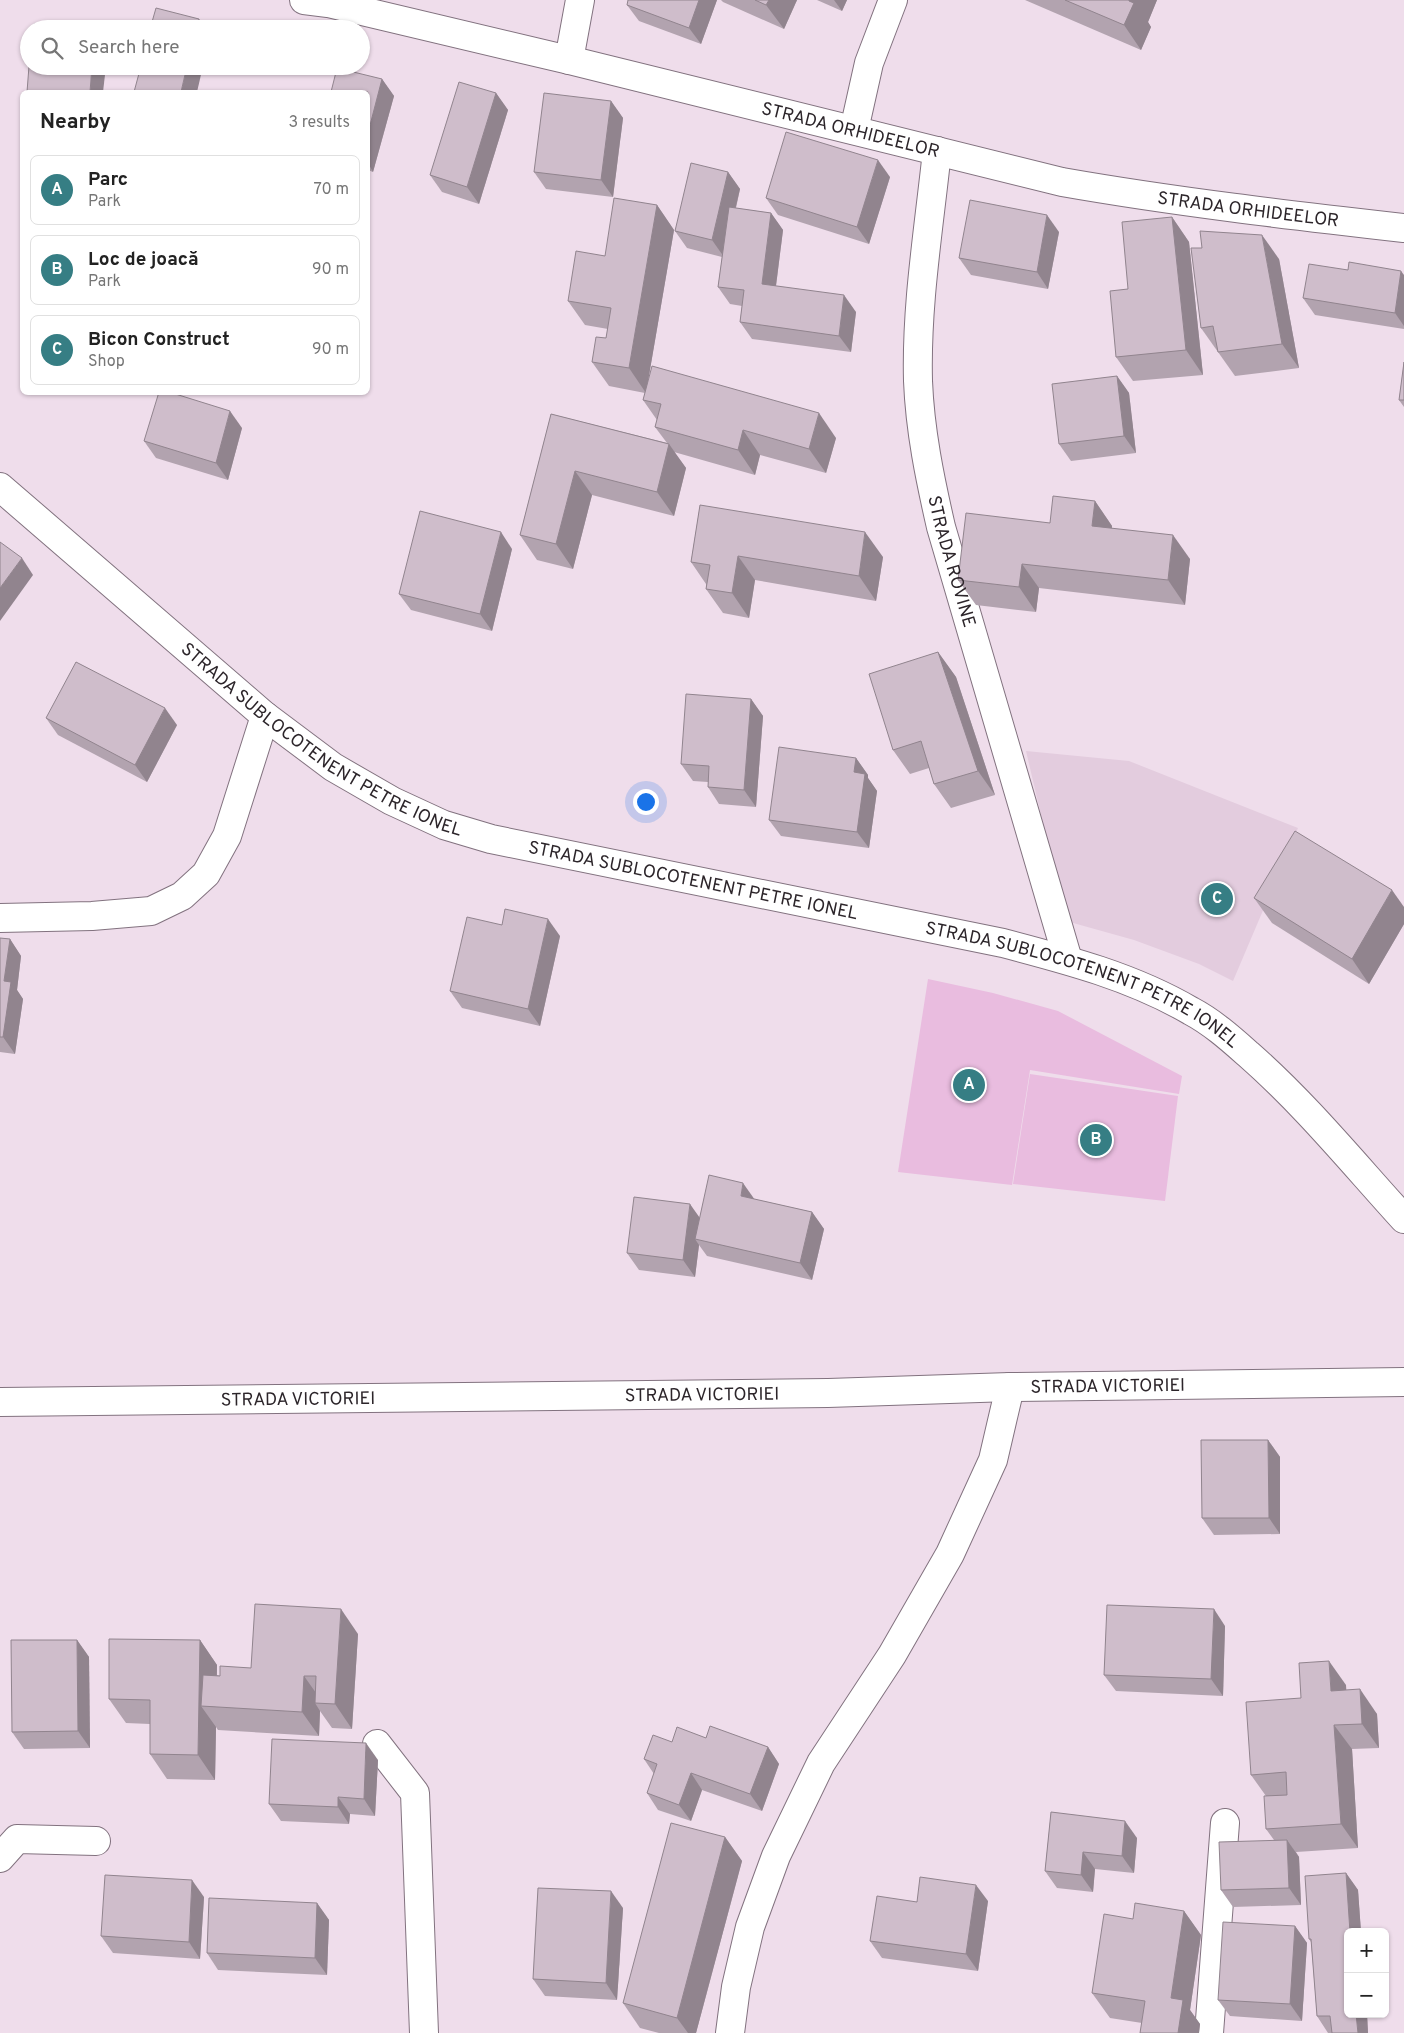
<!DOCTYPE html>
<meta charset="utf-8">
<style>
:root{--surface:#fff;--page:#f6f6f6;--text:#222;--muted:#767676;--line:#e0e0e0;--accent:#367e84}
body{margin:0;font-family:Overpass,sans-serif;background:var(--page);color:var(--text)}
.controls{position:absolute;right:15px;bottom:15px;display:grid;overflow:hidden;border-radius:8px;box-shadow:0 1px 4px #0004}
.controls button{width:45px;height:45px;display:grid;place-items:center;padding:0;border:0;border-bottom:1px solid var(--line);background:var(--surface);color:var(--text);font:25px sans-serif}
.you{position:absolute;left:645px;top:801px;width:18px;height:18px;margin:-12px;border:4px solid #fff;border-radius:50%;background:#1a73e8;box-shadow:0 0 0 8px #1a73e833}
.badge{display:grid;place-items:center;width:32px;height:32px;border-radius:50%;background:var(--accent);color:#fff;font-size:16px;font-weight:700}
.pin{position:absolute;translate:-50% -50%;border:2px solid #fff;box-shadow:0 1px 5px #0006}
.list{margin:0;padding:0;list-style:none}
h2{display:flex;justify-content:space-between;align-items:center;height:65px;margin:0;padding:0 20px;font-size:21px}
h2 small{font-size:16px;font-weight:400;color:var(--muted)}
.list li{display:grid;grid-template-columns:32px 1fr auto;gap:15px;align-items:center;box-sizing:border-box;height:70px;margin:0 10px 10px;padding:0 10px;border:1px solid var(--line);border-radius:8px}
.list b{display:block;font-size:19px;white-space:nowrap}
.list p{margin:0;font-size:16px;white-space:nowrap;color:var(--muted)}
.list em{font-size:16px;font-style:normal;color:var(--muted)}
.icon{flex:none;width:28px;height:28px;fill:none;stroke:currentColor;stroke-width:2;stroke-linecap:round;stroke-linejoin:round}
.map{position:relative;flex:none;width:1404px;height:2033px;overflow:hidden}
.search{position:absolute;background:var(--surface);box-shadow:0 1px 4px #0004;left:20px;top:20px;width:350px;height:55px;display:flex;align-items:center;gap:12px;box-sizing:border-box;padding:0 18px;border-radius:28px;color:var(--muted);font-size:19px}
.panel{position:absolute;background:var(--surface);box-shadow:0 1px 4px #0004;left:20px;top:90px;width:350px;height:305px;border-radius:8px}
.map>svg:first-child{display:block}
</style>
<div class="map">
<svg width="1404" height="2033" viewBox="0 0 1404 2033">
<rect width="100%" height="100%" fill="#efddeb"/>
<!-- built -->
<path fill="#e3ccde" d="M1026,751l103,10 169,67 -65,153 -34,-17 -65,-24 -68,-19z"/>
<!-- park -->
<g fill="#e9bcdf">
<path d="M928,979l65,14 65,18 124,65 -3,18 -149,-24 -18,115 -114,-13z"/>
<path d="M1030,1074l148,22 -13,105 -152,-17z"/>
</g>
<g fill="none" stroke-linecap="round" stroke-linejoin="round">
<defs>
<g id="minor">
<path id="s1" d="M304,0l24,3 241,57 493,122c114,20 228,33 342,46"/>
<path d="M569,60l11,-60"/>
<path d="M854,130l15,-67 24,-63"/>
<path id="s2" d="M937,151c-8,77 -21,153 -19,230 2,50 12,98 23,146l127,433"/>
<path d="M0,918l92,-2 59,-5 31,-15 24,-22 21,-38 38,-120"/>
<path id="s3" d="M0,1402l828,-9 182,-6 394,-5"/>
<path d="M377,1744l38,49 9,240"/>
<path d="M0,1858l17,-19 79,2"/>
<path d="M730,2033l6,-46 14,-60 26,-71 45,-93 71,-108 58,-101 43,-94 17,-73"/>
<path d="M1209,2033l16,-210"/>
</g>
<g id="major">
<path id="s4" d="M0,487l265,229 68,51 59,34 52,24 47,14 512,104c65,17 130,34 188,68 21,11 40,28 57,43 57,50 105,109 156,165"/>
</g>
</defs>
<!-- minor casing -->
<use href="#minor" stroke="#82727f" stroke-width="30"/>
<!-- major casing -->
<use href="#major" stroke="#82727f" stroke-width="30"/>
<!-- minor -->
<use href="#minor" stroke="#fff" stroke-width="28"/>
<!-- major -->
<use href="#major" stroke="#fff" stroke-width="28"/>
</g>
<!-- wall -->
<g fill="#b2a3af">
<path d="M717,0l-16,44 -62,-23 -12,-16z"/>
<path d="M721,0h76l-13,29 -61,-27z"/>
<path d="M817,0h30l-5,11z"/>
<path d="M1025,0h132l-9,22 3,5 -10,23z"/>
<path d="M382,79l12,17 -21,76 -5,-2v-78z"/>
<path d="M496,93l12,17 -29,94 -37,-12 -12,-17z"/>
<path d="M611,101l12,17 -10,79 -67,-8 -12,-17z"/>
<path d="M728,172l12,17 -4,19 35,5 12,17 -7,56 80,26 -5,40 -99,-13 -12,-17 2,-16 -12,-2 -12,-17 4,-30 -35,-9 -12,-17z"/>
<path d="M890,177l-21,67 -91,-29 -12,-17z"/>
<path d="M657,205l17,25 -26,151 188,57 -10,35 -66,-18 -5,20 -81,-23 12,16 -12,48 -82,-21 -19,74 -36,-9 -17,-25 31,-121 116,29 -12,-16 2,-7 -14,-20 2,-7 -36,-7 -17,-24 14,-24 2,-9 -23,-4 -17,-24 37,-45z"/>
<path d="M1172,217l17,25 14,133 -70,6 -17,-24 12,-68z"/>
<path d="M1059,232l-11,57 -77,-14 -12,-17z"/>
<path d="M1279,259l20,109 -64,8 -34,-48z"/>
<path d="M1348,270l56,5v54l-89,-14 -12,-17z"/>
<path d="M1404,362v45l-5,-7z"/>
<path d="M1117,376l12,17 7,60 -65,8 -12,-17z"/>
<path d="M242,428l-14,52 -72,-22 -12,-17z"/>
<path d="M1095,501l17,25v2l78,31 -5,46 -146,-17 -3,24 -60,-7 -18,-25 92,-57z"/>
<path d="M700,505l183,52 -7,44 -121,-21 -6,38 -26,-5 -17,-24v-5l-15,-22z"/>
<path d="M512,549l-20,82 -81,-21 -12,-16z"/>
<path d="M938,652l18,25 39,118 -44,13 -17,-24 -5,-16 -19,6 -17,-24z"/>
<path d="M751,699l12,17 -7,91 -37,-3 -11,-17v-5l-15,-1 -12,-17z"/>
<path d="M46,718l131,7 -30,57 -89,-47z"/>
<path d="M856,758l12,17v3l9,13 -8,57 -88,-12 -12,-16z"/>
<path d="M1254,898l150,9v17l-35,60 -97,-61z"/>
<path d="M502,925l58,11 -20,90 -78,-18 -12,-17z"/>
<path d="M0,938l10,1 11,17 -4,34 6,9 -8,55 -15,-2z"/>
<path d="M754,1199l58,13 12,17 -12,51 -105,-24 -8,-11 -4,32 -56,-7 -12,-17 73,-35z"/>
<path d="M1268,1440l12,17v77l-66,1 -12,-17z"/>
<path d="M1225,1626l-2,70 -107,-5 -12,-16z"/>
<path d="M358,1634l-6,95 -20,-1 -12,-17 -1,25 -101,-6 -2,-3 -1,53 -48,-1 -17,-25v-30l-24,-1 -17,-24 91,-59 17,25v10l3,1 31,-8z"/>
<path d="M77,1640l12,17 1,91 -66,1 -12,-17z"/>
<path d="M1346,1685v5l31,24 2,34 -27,1 6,99 -62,4 3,5 2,48 -68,2 -12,-17 53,-50 -8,-11v-33l-15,-21 50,-77z"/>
<path d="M706,1738l62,9 11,17 -17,47 -60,-21 -11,31 -33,-11 -11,-17 7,-19 -10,-15z"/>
<path d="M378,1760l-3,56 -25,-2 -1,10 -68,-3 -12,-17z"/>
<path d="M1051,1812l86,26 -3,35 -39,-4 -2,23 -36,-4 -12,-17z"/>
<path d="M725,1837l17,24 -46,172h-37l-19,-5 -17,-25z"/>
<path d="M1346,1873l12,17 3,42h-13v82h19l1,19h-40l-11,-17 -6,-74 -2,-3z"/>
<path d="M204,1897l-4,62 -87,-6 -12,-17z"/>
<path d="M988,1901l-10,70 -96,-13 -12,-17 47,-39z"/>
<path d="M317,1903l12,17 -2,55 -109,-5 -11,-17z"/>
<path d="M623,1908l-6,92 -72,-4 -12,-17z"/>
<path d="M1184,1911l17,24 -11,75 10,14 -1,9h-59l2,-10 -32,-5 -18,-25 41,-74z"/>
<path d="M1295,1926l12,17 -5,78 -72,-5 -12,-16z"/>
</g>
<!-- shaded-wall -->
<g fill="#91848e">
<path d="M699,0h18l-16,44 -12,-16z"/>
<path d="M769,0h28l-13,29 -18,-24z"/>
<path d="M834,0h13l-5,11z"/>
<path d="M1129,0h28l-9,22 3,5 -10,23 -17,-25z"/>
<path d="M199,19l7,10h-9z"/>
<path d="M92,66h14l-3,26h-13z"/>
<path d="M187,66h16l-6,26h-16z"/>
<path d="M382,79l12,17 -21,76 -5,-9v-30z"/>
<path d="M496,93l12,17 -29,94 -12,-17z"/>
<path d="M611,101l12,17 -10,79 -12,-17z"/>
<path d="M878,160l12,17 -21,67 -12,-17z"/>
<path d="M728,172l12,17 -16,68 -12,-17z"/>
<path d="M657,205l17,25 -28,163 -17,-25z"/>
<path d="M771,213l12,17 -9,71 -12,-17z"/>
<path d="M1047,215l12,17 -11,57 -11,-17z"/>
<path d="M1172,217l17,25 14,133 -17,-25z"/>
<path d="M1262,235l17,24 20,109 -17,-24z"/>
<path d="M1401,271l3,4v51l-9,-13z"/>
<path d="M844,295l12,17 -5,40 -12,-16z"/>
<path d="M1117,376l12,17 7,60 -12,-17z"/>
<path d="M230,411l12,17 -14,52 -12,-17z"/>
<path d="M819,413l17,25 -10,35 -17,-24z"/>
<path d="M743,430l17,25 -5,20 -17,-25z"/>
<path d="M669,444l17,24 -12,48 -17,-24z"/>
<path d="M575,471l17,24 -19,74 -17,-25z"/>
<path d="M1095,501l17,25 -3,24 -17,-24z"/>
<path d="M501,532l11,17 -20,82 -12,-17z"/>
<path d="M865,532l18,25 -7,44 -17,-25z"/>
<path d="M1173,535l17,24 -5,46 -17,-25z"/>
<path d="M738,556l17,24 -6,38 -17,-25z"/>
<path d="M22,558l11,17 -33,46v-33z"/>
<path d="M1022,564l17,24 -3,24 -17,-25z"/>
<path d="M938,652l18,25 39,118 -17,-24z"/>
<path d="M751,699l12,17 -7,91 -12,-17z"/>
<path d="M165,708l12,17 -30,57 -12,-17z"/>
<path d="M856,758l12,17v3l9,13 -8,57 -12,-16 -3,-60z"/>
<path d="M1392,890l12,17v17l-35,60 -17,-25z"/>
<path d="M548,919l12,17 -20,90 -12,-17z"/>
<path d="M10,939l11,17 -4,34 6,9 -8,55 -12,-17 1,-56z"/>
<path d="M743,1183l12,17 -14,-4z"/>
<path d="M690,1204l12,17 -7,18 4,6 -4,32 -12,-17z"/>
<path d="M812,1212l12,17 -12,51 -12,-17z"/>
<path d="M1268,1440l12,17v77l-11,-16z"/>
<path d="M341,1609l17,25 -6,95 -17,-25z"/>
<path d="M1214,1609l11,17 -2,70 -12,-17z"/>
<path d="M77,1640l12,17 1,91 -12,-17z"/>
<path d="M200,1640l17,25 -1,42 -15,-1 15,21 -1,53 -17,-25z"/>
<path d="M1329,1661l17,24 2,31 -17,-25z"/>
<path d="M304,1676l17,24 -6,3 5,8 -1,25 -17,-24z"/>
<path d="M1360,1689l17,25 2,34 -17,-24z"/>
<path d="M1334,1725l18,24 6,99 -17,-24z"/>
<path d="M366,1743l12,17 -3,56 -11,-17z"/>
<path d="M768,1747l11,17 -17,47 -12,-17z"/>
<path d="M691,1773l11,17 -11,31 -12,-16z"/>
<path d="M338,1797l12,17 -1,10 -11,-17z"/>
<path d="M1125,1821l12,17 -3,35 -12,-17z"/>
<path d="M725,1837l17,24 -46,172h-8l-11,-15z"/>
<path d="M1287,1840l12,17 2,48 -12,-17z"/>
<path d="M1083,1852l12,17 -2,23 -12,-17z"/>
<path d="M1346,1873l12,17 3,42h-11z"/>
<path d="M192,1880l12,17 -4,62 -11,-17z"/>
<path d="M976,1885l12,16 -10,70 -12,-17z"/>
<path d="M611,1891l12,17 -6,92 -11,-17z"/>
<path d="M317,1903l12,17 -2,55 -12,-17z"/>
<path d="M1184,1911l17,24 -11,75 10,14 -1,9h-21l-7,-35z"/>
<path d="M1295,1926l12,17 -5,78 -12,-17z"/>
<path d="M1356,2014h11l1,19h-10z"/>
</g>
<!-- building -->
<g fill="#cfbdcb" stroke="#91848e">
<path d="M628,0h71l-10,28 -62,-23z"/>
<path d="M755,0h14l-3,5z"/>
<path d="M1065,0h64v1l5,2 -10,22z"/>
<path d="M156,8l43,11 -2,10h-47z"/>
<path d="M34,24l52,5h-53z"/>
<path d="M29,66h63l-2,26h-63z"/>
<path d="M141,66h46l-6,26h-47z"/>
<path d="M337,68l45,11 -14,54v-41h-37z"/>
<path d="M459,82l37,11 -29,94 -37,-12z"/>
<path d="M544,93l67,8 -10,79 -67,-8z"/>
<path d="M786,132l92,28 -21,67 -91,-29z"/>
<path d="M691,163l37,9 -16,68 -37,-9z"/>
<path d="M614,198l43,7 -28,163 -37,-6 4,-25 10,1 5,-30 -43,-7 8,-50 29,5z"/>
<path d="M970,200l77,15 -10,57 -78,-14z"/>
<path d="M729,207l42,6 -9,71 82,11 -5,41 -99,-14 4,-32 -26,-3z"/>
<path d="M1172,217l14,133 -70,7 -6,-66 18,-2 -6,-67z"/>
<path d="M1200,231l62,4 20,109 -64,8 -5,-26 -12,2 -10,-80h11z"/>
<path d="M1349,262l52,9 -6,42 -92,-15 6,-34 39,6z"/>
<path d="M1404,362v38h-5z"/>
<path d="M652,366l167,47 -10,36 -66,-19 -5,20 -83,-23 6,-23 -18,-4z"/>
<path d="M1117,376l7,60 -65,8 -7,-60z"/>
<path d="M159,392h10l61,19 -14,52 -72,-22z"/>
<path d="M551,414l118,30 -12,48 -82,-21 -19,73 -36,-9z"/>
<path d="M1053,496l42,5 -3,25 81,9 -5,45 -146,-16 -3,23 -61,-7 8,-67 84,10z"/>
<path d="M700,505l165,27 -6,44 -121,-20 -6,37 -26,-4 4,-24 -19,-3z"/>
<path d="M420,511l81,21 -21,82 -81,-20z"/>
<path d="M0,542l22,16 -22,30z"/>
<path d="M938,652l40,119 -44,13 -13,-43 -28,9 -24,-76z"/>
<path d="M76,662l89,46 -30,57 -89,-47z"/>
<path d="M686,694l65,5 -7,91 -36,-3 1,-21 -28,-2z"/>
<path d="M779,747l77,11 -2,14 11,2 -8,58 -88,-12z"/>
<path d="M1295,831l97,59 -40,69 -98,-61z"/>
<path d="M505,909l43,10 -20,90 -78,-18 17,-74 35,8z"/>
<path d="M0,938l10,1 -6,42 7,1 -8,55h-3z"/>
<path d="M709,1175l34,8 -2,13 71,16 -12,51 -105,-24z"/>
<path d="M634,1197l56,7 -7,56 -56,-7z"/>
<path d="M1201,1440h67l1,78h-67z"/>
<path d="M255,1604l86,5 -6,95 -20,-1 1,-27h-12l-2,36 -101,-6 2,-31 17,1v-10l31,2z"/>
<path d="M1107,1605l107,4 -3,70 -107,-4z"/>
<path d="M109,1639l91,1 -2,115 -48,-1v-54l-41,-1z"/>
<path d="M11,1640h66l1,91 -66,1z"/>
<path d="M1329,1661l2,30 29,-2 2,35 -28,1 7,99 -75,5 -2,-33 23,-1 -1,-23 -35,3 -5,-73 55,-4 -2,-35z"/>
<path d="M710,1726l58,21 -18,47 -59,-21 -12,32 -32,-12 10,-29 -13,-5 9,-24 19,7 5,-15 29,11z"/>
<path d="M272,1739l94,4 -2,56 -26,-2v10l-69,-3z"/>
<path d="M1051,1812l74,9 -3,35 -39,-4 -2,23 -36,-4z"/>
<path d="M671,1823l54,14 -48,181 -54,-15z"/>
<path d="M1287,1840l2,48 -68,2 -2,-48z"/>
<path d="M1346,1873l4,59h-2v82h8l2,19h-26l-2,-17h-13l-6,-77h-2l-4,-63z"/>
<path d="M105,1875l87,5 -3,62 -88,-6z"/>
<path d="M920,1877l56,8 -10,69 -96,-13 7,-45 40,6z"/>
<path d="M538,1888l73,3 -5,92 -73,-4z"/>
<path d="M209,1898l108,5 -2,55 -108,-5z"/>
<path d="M1135,1903l49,8 -13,87 12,2 -5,33h-38l5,-32 -53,-8 12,-79 29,5z"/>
<path d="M1223,1922l72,4 -5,78 -72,-4z"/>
</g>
<g text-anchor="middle" stroke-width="4" stroke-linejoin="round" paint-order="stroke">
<!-- street labels -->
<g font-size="18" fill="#2c252a" stroke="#fff">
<text dy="6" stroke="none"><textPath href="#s1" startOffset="562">STRADA ORHIDEELOR</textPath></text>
<text dy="6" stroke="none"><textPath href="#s1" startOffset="968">STRADA ORHIDEELOR</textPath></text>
<text dy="6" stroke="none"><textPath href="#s2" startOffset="415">STRADA ROVINE</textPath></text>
<text dy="6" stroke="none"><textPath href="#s4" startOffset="411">STRADA SUBLOCOTENENT PETRE IONEL</textPath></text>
<text dy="6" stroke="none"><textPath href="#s4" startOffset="816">STRADA SUBLOCOTENENT PETRE IONEL</textPath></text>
<text dy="6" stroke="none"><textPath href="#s4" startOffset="1221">STRADA SUBLOCOTENENT PETRE IONEL</textPath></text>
<text dy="6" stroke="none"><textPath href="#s3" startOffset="1108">STRADA VICTORIEI</textPath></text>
<text dy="6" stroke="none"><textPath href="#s3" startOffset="702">STRADA VICTORIEI</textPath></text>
<text dy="6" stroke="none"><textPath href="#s3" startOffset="298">STRADA VICTORIEI</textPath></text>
</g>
</g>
</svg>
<div class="controls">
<button>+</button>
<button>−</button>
</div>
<div class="you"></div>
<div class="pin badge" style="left:969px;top:1085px">A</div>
<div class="pin badge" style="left:1096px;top:1140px">B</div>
<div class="pin badge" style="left:1217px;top:899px">C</div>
<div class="search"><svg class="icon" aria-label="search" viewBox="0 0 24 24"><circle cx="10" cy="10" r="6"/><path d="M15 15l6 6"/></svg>Search here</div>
<section class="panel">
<h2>Nearby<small>3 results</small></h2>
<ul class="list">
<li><span class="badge">A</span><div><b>Parc</b><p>Park</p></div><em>70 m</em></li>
<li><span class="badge">B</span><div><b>Loc de joacă</b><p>Park</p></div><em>90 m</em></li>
<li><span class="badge">C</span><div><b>Bicon Construct</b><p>Shop</p></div><em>90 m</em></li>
</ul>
</section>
</div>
